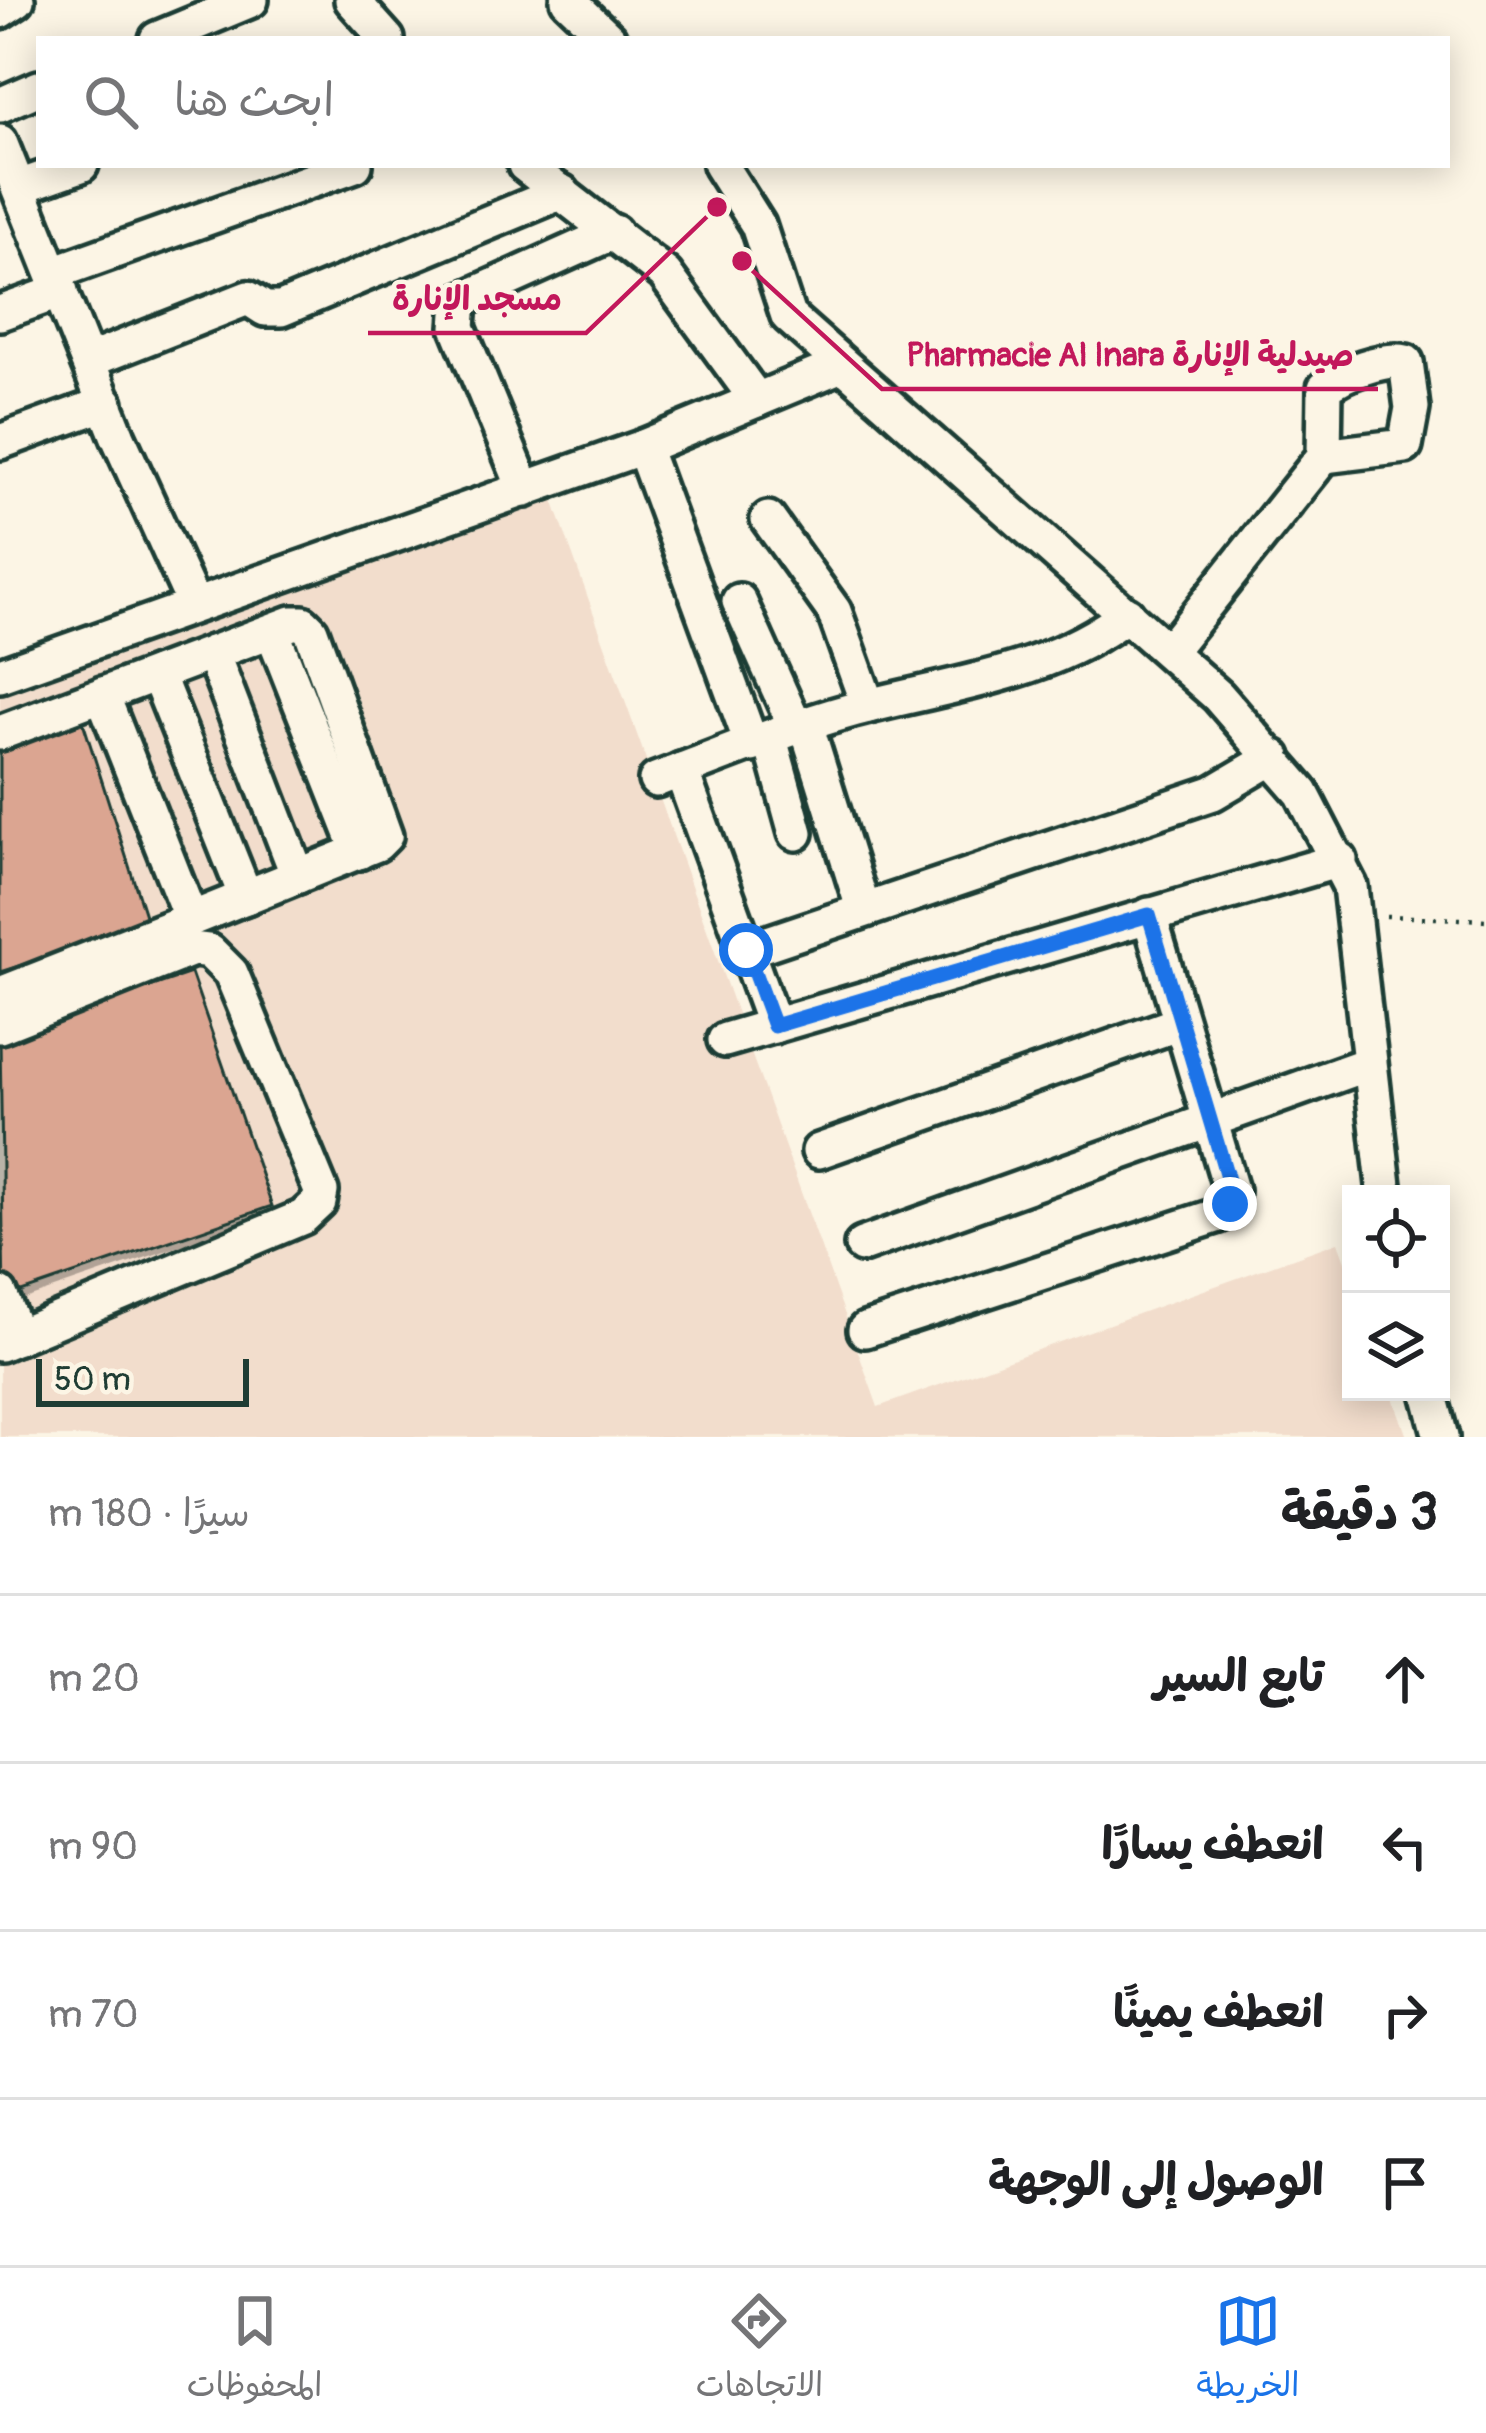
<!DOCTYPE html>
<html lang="ar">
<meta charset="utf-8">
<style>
:root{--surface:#fff;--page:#f6f6f6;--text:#202124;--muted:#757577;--line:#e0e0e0;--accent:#1a73e8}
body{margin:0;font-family:Pangolin,"Playpen Sans Arabic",sans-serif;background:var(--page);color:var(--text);direction:rtl}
.controls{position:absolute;right:36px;bottom:36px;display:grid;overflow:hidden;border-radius:0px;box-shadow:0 6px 30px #0003}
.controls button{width:108px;height:108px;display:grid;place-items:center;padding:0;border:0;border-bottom:3px solid var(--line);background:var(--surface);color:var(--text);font:60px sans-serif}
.scale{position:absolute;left:36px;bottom:30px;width:213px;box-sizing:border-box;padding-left:12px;border:6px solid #1f3d34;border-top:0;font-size:33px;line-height:42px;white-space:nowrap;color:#1f3d34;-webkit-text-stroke:9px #fcf5e5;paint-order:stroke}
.stop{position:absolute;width:36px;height:36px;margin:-27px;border:9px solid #1a73e8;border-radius:50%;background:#fff}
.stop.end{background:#1a73e8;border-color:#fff;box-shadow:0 3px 12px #0008}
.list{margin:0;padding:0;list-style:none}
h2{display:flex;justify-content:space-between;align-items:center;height:156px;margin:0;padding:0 48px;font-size:51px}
h2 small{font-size:39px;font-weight:400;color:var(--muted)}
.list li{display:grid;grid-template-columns:78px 1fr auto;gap:36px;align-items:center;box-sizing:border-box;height:168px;padding:0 48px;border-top:3px solid var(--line)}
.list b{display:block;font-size:45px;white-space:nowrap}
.list em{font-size:39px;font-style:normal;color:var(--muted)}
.icon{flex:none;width:66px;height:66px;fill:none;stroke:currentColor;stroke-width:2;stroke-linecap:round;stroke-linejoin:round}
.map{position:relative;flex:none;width:1486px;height:1437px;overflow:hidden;direction:ltr}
.search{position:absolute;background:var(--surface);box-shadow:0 6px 30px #0003;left:36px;right:36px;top:36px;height:132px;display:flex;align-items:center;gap:30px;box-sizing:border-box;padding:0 42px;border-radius:0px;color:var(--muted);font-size:45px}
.sheet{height:828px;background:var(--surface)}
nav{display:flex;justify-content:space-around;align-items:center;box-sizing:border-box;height:168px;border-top:3px solid var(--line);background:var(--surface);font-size:33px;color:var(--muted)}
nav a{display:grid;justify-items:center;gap:6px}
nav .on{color:var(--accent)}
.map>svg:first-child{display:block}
</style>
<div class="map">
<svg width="1486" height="1437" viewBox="0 0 1486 1437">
<defs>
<filter id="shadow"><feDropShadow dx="-10" dy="10" stdDeviation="0" flood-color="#0004"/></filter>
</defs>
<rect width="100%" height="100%" fill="#fcf5e5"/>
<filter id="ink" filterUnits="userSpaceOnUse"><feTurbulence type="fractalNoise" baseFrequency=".00833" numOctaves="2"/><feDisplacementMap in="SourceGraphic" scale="24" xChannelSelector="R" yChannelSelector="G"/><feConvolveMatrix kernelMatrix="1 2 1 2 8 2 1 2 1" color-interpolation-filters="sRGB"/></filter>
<g filter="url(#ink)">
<!-- built -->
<path fill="#f2ddcc" d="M553,500l325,907 460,-165 13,36v114h40l16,45h-1407v-744z"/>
<!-- building -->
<g fill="#dba591" stroke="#1f3d34" stroke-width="3" filter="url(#shadow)">
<path d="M83,722l65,203 -148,47v-222z"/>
<path d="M191,973l81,233 -268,92 -4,-260z"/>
</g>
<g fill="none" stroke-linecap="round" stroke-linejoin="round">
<defs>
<g id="minor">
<path d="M352,0l35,39"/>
<path d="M568,0l41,39"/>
<path d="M0,11l17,-11"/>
<path d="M157,39l94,-39"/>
<path d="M0,105l39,-17"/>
<path d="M0,142l118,295 76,167"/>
<path d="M525,165l140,109 92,126"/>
<path d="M720,165l38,60 30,91 430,380 84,97 48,93 35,308"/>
<path d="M19,187l62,-22"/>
<path d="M56,272l299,-107"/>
<path d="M0,313l61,-22"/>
<path d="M88,361l160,-63 17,11h16l281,-117"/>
<path d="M0,442l106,-39"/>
<path d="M643,447l109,298"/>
<path d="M525,490l-67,-163 2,-26 154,-69"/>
<path d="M768,519l66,92 34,95"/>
<path d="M739,601l57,127"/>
<path d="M272,631l87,221"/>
<path d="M1169,651l155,-195 1,-68c16,-15 60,-31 81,-26l6,46 -7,38 -81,10"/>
<path d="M212,653l86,223"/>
<path d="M157,674l89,223"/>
<path d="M0,675l643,-228 196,-81"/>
<path d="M806,725l57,183"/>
<path d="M0,733l292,-110h11l8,8 74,205 -8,8 -186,75 -89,-225"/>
<path d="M770,739l26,94"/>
<path d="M681,770l93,256"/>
<path d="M656,780c63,-24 128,-51 193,-69 94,-26 200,-35 278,-97"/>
<path d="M747,950l466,-157 61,-36"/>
<path d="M0,994l191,-75"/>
<path d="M0,1026l193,-77 16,2 22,22 90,218 -2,11 -16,15 -303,127"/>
<path d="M725,1040l615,-180"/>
<path d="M819,1151l361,-128"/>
<path d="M862,1245l506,-181"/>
<path d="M0,1294l18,43"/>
<path d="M865,1330l354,-115 11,-11 1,-14 -82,-275"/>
<path d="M1429,1392l12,45"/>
</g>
</defs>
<!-- minor casing -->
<use href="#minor" stroke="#1f3d34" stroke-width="42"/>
<!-- path -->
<path stroke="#1f3d34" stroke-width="4.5" stroke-dasharray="3 9" stroke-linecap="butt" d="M1386,916l100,4"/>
<!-- minor -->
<use href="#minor" stroke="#fcf5e5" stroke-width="33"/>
</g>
</g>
<g fill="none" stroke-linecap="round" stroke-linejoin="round" filter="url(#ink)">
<!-- route -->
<path stroke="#1a73e8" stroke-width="15" d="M746,950l28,76 375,-111 82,275 -1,14"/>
</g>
<!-- callouts -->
<path fill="none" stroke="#c2185b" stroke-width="4.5" d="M717 207L586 333H368M742 261L882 389H1378"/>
<g fill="#c2185b" stroke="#fcf5e5" stroke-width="4.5">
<circle cx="717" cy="207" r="12"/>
<circle cx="742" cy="261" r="12"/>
</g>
<g font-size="33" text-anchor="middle" font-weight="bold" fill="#c2185b" stroke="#fcf5e5" stroke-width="9" stroke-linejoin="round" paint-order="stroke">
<text x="477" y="310">مسجد الإنارة</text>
<text x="1130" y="366">Pharmacie Al Inara صيدلية الإنارة</text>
</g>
</svg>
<div class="controls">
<button><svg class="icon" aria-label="locate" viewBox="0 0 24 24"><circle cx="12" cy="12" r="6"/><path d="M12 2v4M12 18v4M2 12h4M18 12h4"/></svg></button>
<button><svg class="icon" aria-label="layers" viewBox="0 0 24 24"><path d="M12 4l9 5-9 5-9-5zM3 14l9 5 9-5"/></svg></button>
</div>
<div class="scale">50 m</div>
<div class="stop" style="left:746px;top:950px"></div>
<div class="stop end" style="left:1230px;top:1204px"></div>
<div class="search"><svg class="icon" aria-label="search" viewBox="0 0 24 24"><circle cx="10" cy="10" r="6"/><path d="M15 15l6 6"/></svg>ابحث هنا</div>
</div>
<section class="sheet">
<h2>3 دقيقة<small>سيرًا · 180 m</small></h2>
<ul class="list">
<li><svg class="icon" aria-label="ahead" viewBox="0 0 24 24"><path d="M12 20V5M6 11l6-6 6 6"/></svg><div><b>تابع السير</b></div><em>20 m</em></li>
<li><svg class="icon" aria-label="left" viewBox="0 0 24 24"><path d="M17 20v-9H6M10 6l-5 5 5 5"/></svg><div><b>انعطف يسارًا</b></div><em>90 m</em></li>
<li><svg class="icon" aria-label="right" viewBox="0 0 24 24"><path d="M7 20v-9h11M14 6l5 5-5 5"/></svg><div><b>انعطف يمينًا</b></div><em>70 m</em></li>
<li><svg class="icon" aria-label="arrive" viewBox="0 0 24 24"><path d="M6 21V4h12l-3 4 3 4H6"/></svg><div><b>الوصول إلى الوجهة</b></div></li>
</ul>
</section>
<nav>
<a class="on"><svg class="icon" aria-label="map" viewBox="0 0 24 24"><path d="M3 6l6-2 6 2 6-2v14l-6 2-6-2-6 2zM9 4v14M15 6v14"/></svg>الخريطة</a>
<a><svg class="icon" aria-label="directions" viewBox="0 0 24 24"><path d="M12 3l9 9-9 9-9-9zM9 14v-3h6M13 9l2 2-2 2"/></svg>الاتجاهات</a>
<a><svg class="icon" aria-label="saved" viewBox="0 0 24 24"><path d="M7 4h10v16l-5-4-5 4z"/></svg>المحفوظات</a>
</nav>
